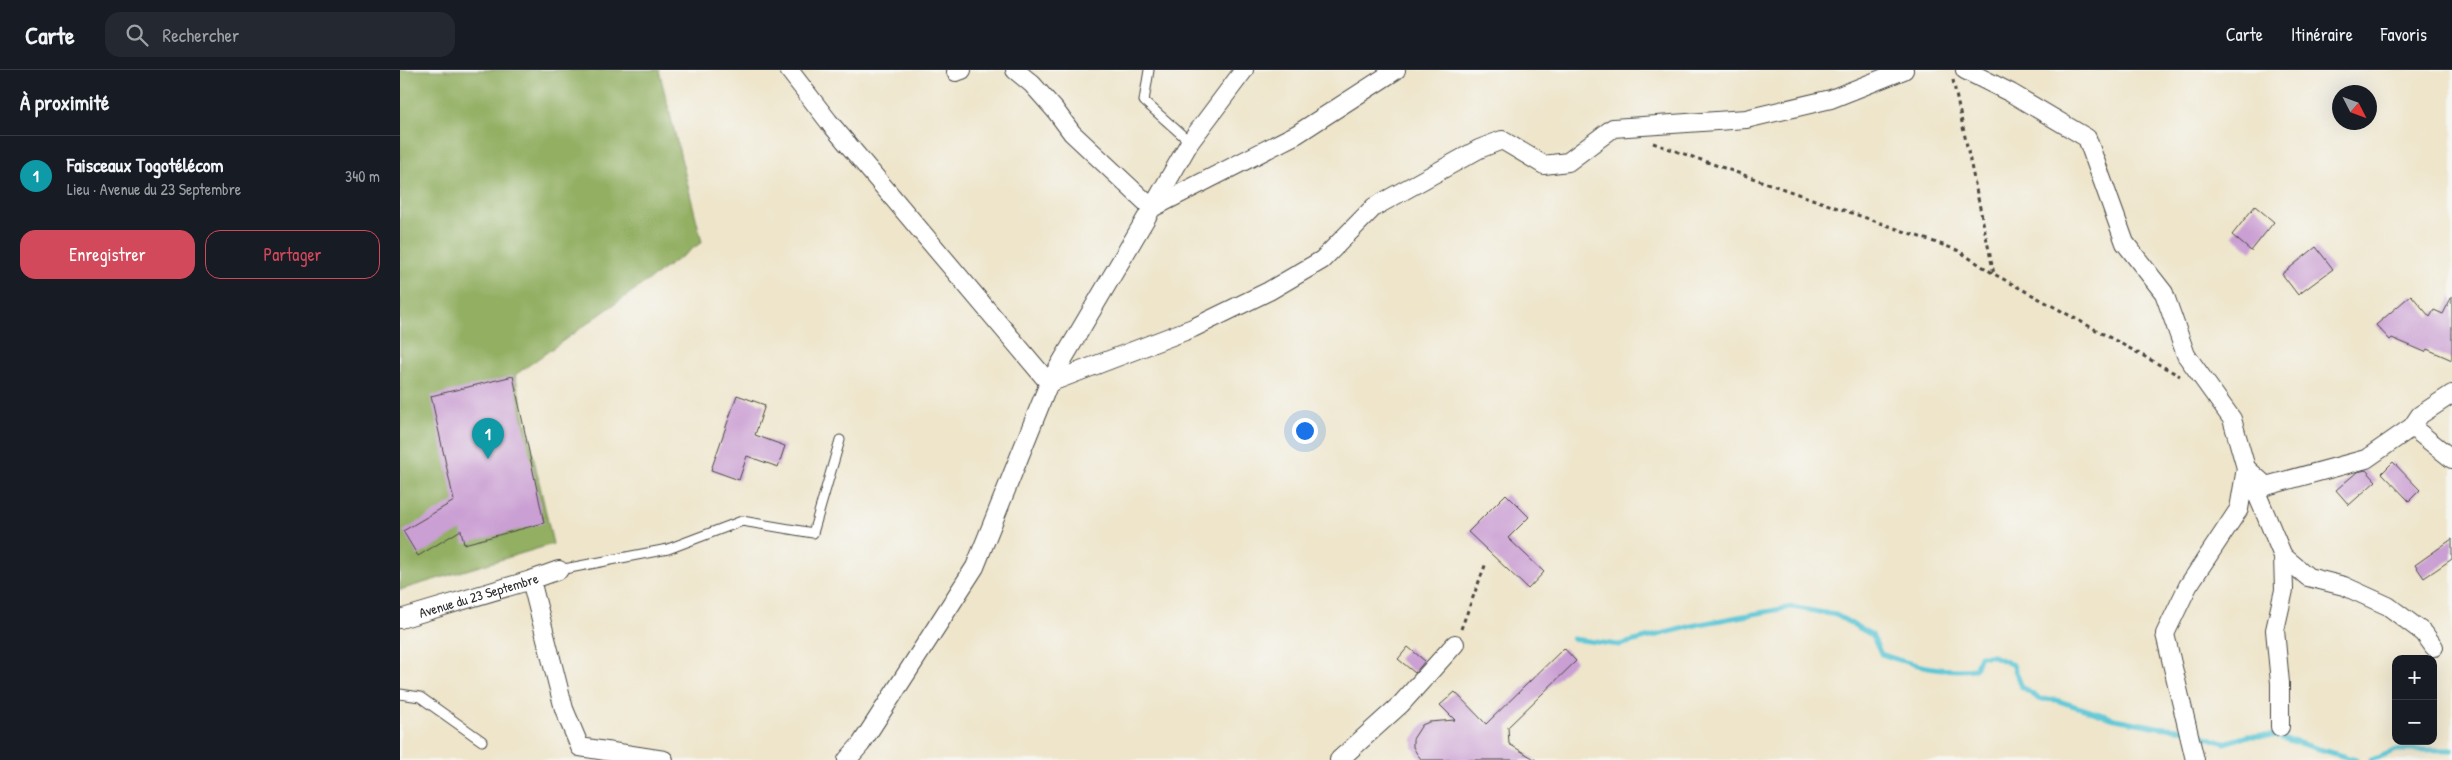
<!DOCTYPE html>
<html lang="fr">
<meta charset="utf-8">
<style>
:root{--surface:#171b24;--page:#242831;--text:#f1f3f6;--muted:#9ea1a6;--line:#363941;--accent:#d1495b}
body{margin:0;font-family:"Patrick Hand",sans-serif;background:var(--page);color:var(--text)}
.controls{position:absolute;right:15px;bottom:15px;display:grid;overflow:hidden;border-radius:10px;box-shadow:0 5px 20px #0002}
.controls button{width:45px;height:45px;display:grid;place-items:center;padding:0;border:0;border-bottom:1px solid var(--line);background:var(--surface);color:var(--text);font:25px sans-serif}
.compass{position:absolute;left:1932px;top:15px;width:45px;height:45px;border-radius:50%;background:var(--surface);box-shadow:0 5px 20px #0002;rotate:132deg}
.you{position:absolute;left:904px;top:360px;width:18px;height:18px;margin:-12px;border:4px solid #fff;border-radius:50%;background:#1a73e8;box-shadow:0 0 0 8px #1a73e833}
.badge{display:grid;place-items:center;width:32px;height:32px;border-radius:50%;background:var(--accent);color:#fff;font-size:16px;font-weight:700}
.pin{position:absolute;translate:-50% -41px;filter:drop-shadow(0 1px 2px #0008)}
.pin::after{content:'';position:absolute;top:26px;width:18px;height:15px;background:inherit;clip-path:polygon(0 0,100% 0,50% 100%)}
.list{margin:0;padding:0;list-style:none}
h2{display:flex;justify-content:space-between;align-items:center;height:65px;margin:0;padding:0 20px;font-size:21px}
h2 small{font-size:16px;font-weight:400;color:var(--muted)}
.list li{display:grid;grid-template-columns:32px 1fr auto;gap:15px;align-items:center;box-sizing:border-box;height:80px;padding:0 20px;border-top:1px solid var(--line)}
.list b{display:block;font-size:19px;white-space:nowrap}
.list p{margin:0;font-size:16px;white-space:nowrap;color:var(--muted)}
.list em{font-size:16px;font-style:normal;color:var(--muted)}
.actions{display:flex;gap:10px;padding:15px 20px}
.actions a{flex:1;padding:11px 0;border:1px solid var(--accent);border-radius:15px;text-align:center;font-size:18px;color:var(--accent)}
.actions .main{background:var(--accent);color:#fff}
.icon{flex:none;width:28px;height:28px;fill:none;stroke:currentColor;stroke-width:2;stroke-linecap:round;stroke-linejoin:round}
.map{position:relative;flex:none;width:2052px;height:690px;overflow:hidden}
header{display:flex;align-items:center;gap:30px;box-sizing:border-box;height:70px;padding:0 25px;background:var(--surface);border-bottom:1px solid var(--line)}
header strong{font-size:24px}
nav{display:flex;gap:28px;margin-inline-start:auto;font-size:18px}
.search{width:350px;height:45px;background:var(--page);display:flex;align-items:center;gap:12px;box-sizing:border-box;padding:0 18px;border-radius:15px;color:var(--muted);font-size:19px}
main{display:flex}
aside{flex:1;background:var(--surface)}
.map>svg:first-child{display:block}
</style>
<header>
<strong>Carte</strong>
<div class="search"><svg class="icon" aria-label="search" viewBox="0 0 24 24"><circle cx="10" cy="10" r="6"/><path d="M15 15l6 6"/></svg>Rechercher</div>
<nav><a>Carte</a><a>Itinéraire</a><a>Favoris</a></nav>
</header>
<main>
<aside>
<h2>À proximité<small></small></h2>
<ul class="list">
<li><span class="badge" style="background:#0f9aa8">1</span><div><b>Faisceaux Togotélécom</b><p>Lieu · Avenue du 23 Septembre</p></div><em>340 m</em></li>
</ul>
<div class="actions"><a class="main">Enregistrer</a><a>Partager</a></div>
</aside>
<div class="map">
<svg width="2052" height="690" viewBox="0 0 2052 690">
<rect width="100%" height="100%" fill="#f6f6f2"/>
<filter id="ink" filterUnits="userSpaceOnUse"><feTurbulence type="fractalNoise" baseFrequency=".02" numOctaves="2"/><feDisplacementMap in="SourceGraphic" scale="10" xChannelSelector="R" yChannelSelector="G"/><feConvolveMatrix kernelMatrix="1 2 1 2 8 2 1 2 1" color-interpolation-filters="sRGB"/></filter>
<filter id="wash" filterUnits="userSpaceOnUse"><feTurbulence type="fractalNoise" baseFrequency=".0096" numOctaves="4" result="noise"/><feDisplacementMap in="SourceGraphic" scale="20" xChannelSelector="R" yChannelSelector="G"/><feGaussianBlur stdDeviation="1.12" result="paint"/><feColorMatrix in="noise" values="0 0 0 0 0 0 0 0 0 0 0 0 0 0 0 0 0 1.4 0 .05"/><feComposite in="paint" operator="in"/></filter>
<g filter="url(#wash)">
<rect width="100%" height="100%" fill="#eee5cb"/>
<!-- forest -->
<path fill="#92af62" stroke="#5e6d46" d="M0,0h259l43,172 -187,133 38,169 -153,46z"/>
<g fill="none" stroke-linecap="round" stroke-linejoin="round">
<!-- stream -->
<g stroke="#5cc6d6" stroke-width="5">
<path d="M1173,569l46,6 81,-21 92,-17 44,8 36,20 9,19c31,11 62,19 94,15l5,-13h13l20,9 9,22 17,12 17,1 59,19 43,8 28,3 38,13 24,-7h27l81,24"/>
<path d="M1971,690l26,-10h55"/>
</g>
</g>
<g id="blocks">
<!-- building -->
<g fill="#ca9fd3">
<path d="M1855,136l19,16 -23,29 -19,-16z"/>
<path d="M1916,177l17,22 -35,26 -16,-21z"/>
<path d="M2011,225l19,22 4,-7 9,4 9,-18v64l-25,-11 -2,3 -33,-14 -2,2 -14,-15z"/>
<path d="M113,306l31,147 -80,21 -3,-14 -43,26 -15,-25 51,-30 -23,-105z"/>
<path d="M337,325l28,10 -10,30 30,11 -7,21 -31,-11 -8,24 -28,-10z"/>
<path d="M1993,392l27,28 -11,11 -27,-28z"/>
<path d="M1966,400l10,11 -27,24 -13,-15 21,-18z"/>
<path d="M1106,424l23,23 -21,21 36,34 -16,17 -60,-57z"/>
<path d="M2052,469v20l-28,19 -9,-13z"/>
<path d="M1008,577l17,14 -10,12 -17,-14z"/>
<path d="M1164,578l12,13 -68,66 1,17 27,16h-114l-5,-6 -4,-7v-8l9,-14 7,-3 26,-2 -15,-15 15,-13 31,32z"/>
</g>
</g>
</g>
<g filter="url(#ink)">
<use href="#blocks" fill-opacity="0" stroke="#484743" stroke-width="1"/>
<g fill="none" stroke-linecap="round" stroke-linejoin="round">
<defs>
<g id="lane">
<path d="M749,0l-5,31 46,41"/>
<path d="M159,500l109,-21 74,-28 71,12 27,-93"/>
<path d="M0,624l20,3 62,44"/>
</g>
<g id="street">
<path d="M389,0l40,52 220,261 144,-55 76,-37 53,-31 52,-53 105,-58 23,-9 42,25 24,-3 45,-34 133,-9 85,-20 73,-29"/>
<path d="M615,0l17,14 23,26 17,23 80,75 38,-66 54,-72"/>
<path d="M1565,0l46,23 76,45 38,105 39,50 22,62 46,64 14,49 -7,41 -51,77 -23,48 30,126"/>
<path d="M556,2l6,-2"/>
<path d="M2012,357l40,32"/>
<path d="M1883,486l25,21 36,9 44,20 36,27 10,14"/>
<path d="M131,510l33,129 16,38 84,13"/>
<path id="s1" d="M0,549l131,-39 28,-10"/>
<path d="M1880,657v-44l-5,-53 9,-40 -1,-34 -37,-88 20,18 100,-27 46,-32 8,-12 32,-21"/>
<path d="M447,690l14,-16 114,-177 74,-184 103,-175 145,-74 99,-64"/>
<path d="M939,690l62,-56 54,-60"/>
</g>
</defs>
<!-- lane casing -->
<use href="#lane" stroke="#484743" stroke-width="11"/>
<!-- street casing -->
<use href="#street" stroke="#484743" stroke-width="20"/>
<!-- path -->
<g stroke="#484743" stroke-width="3" stroke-dasharray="4 4" stroke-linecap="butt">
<path d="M1553,10l41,194"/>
<path d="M1253,73l304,107 37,24 186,102"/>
<path d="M1061,559l25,-66"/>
</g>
<!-- lane -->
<use href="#lane" stroke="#fff" stroke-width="9"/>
<!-- street -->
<use href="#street" stroke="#fff" stroke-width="18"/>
</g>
</g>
<g text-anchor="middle" stroke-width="4.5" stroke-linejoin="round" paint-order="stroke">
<!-- street labels -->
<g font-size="14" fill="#2b2b2b" stroke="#f6f6f2">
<text dy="5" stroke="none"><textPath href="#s1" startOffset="82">Avenue du 23 Septembre</textPath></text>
</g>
</g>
</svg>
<div class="controls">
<button>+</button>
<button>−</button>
</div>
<svg class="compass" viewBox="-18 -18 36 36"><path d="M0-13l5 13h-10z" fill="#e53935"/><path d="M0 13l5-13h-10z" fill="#9ea1a6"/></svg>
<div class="you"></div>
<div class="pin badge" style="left:88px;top:389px;background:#0f9aa8">1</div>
</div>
</main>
